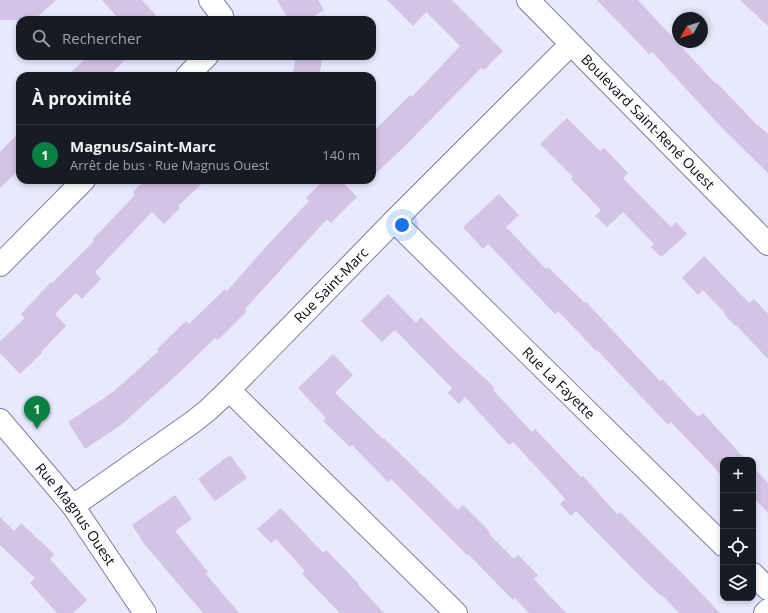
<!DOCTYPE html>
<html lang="fr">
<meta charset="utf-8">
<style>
:root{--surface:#171b24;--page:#20242c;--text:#f1f3f6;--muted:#9ea1a6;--line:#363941;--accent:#0b8043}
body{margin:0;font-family:"Open Sans",sans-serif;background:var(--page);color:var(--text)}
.controls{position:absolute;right:12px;bottom:12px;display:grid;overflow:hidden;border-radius:8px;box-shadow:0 2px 6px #0003}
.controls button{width:36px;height:36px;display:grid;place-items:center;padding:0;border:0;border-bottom:1px solid var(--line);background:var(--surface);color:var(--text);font:20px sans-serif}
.compass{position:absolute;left:672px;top:12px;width:36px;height:36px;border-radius:50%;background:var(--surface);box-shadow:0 2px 6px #0003;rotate:231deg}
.you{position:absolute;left:402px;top:225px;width:14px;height:14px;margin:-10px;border:3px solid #fff;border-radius:50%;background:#1a73e8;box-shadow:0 0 0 6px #1a73e833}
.badge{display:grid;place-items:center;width:26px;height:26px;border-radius:50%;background:var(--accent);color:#fff;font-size:13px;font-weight:700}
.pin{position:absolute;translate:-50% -33px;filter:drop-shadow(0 1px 2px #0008)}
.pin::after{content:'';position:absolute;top:21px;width:14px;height:12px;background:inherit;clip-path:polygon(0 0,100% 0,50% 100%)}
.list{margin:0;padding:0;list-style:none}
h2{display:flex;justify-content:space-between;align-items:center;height:52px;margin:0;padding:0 16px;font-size:17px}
h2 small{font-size:13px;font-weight:400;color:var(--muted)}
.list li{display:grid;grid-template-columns:26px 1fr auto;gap:12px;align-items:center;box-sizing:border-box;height:60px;padding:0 16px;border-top:1px solid var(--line)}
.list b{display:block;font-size:15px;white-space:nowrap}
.list p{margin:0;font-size:13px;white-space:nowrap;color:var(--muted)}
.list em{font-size:13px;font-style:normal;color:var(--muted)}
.icon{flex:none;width:22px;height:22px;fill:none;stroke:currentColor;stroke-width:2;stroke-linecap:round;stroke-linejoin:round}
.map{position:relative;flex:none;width:768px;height:613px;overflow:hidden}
.search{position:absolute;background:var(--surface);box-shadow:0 2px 6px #0003;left:16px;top:16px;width:360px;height:44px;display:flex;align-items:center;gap:10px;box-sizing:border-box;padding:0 14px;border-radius:12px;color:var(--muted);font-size:15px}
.panel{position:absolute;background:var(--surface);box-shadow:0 2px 6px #0003;left:16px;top:72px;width:360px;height:112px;border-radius:12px}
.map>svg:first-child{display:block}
</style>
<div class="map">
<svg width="768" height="613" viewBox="0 0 768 613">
<rect width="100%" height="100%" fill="#e8e8fe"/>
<!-- building -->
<g fill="#d3c3e4">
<path d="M0,0h56l-22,20h-34z"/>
<path d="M102,0h40l18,20h-40z"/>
<path d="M277,0h41l6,10 -16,10h-19z"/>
<path d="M387,0h65l51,51 -19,19 -3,-2 -75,77 -34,32v-44l38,-38 2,2 48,-51 -34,-34 -13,14z"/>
<path d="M597,0h41l78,84 1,-1 41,43v-1l10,9v39l-45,-44 -71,-77 -3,2z"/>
<path d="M740,0h28v26z"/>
<path d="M88,56h41l-20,20h-42z"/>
<path d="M296,56h27l-4,20h-11l-15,-3z"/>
<path d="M567,118l33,33 4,-3 24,25 -5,5 48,49 5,-5 11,12 -26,23 -10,-10 3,-3 -31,-32 -16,15 -12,-11 6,-6 -30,-31 2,-2 -33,-33z"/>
<path d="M20,131v42h-4l-16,15v-36z"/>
<path d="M145,180h61l-28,26 2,2 -16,16 -12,-12 -57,60 6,7 -19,20 -6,-6 -21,21 11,12 -25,26 1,1 -22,21 -20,-21v-12l25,-23 -4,-4 30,-32 1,1 42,-42 -2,-1 43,-45 -2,-3z"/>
<path d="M324,180h17l16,17 -26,26 -4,-4 -82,90 2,2 -29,29 -3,-2 -35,34 -59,53 -36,24 -17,-27 45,-30 46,-41 -2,-2 29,-28 3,3 36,-35 2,2 37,-42 45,-48 -3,-3z"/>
<path d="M499,194l20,21 -13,12 40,42 2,-2 37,36 1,-1 74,79 2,-2 36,38 5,-4 43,47h-23v17l-52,-55 -3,3 -71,-75 -1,1 -38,-40 -3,3 -67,-70 -5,5 -20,-22z"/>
<path d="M704,256l45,47 5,-4 14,15v45l-32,-34 -1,1 -11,-12 1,-1 -22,-23 -5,5 -16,-17z"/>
<path d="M388,294l28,29 5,-6 42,42v-1l32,30 -2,2 39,42 3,-3 46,48 2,-1 34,38 3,-2 64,63 36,38h-41l-16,-17 -1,1 -27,-26 -59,-60 -5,5 -11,-12 5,-5 -13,-15 -39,-42 -4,3 -44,-48 -6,7 -11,-11 4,-5 -57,-58 -13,12 -21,-21z"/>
<path d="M333,354l20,21 -18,18 48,46 1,-1 74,72 5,-5 27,27 -1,2 25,25 4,-4 20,20 -4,4 32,34h-37l-14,-15 -2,2 -45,-46 -1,1 -76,-76 -3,3 -36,-37 -2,2 -27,-26 3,-3 -28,-30z"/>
<path d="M230,455l17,23 -32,23 -17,-22z"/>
<path d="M753,467l15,16v30l-15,-16z"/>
<path d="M175,495l17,24 -17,12 33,41 -2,2 33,39h-36l-58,-68 -13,-20z"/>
<path d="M281,508l42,45 3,-3 33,34 -1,1 26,28h-44l-38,-39 3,-3 -29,-32 -5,4 -14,-14z"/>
<path d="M0,517l14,14 7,-8 33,31 -4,5 37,41 -14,13h-16l-27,-30 5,-5 -35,-33z"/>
</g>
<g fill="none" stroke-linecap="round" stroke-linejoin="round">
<defs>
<g id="minor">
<path d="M210,0l12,16 1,4"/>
<path d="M187,76l20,-20"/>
<path id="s1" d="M394,221l329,324"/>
<path d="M0,265l84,-85"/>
<path d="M229,390l227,223"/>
<path id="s2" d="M0,420l73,86 72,107"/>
<path id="s3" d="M73,506l120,-84 15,-12 21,-20 165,-169 177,-177"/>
<path d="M753,574l15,15"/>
<path d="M765,613l3,-3"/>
</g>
<g id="tertiary">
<path id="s4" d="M528,0l240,244"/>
</g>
</defs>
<!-- minor casing -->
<use href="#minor" stroke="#7e7e9d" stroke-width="24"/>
<!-- tertiary casing -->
<use href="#tertiary" stroke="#7e7e9d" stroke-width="24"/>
<!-- minor -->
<use href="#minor" stroke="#fff" stroke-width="22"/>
<!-- tertiary -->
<use href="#tertiary" stroke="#fff" stroke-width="22"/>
</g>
<g text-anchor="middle" stroke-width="4" stroke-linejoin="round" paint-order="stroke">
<!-- street labels -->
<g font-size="14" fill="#0b0a16" stroke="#f7f7fe">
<text dy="5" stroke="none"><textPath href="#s4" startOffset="171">Boulevard Saint-René Ouest</textPath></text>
<text dy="5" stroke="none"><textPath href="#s3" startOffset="341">Rue Saint-Marc</textPath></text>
<text dy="5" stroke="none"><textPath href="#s1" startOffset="231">Rue La Fayette</textPath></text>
<text dy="5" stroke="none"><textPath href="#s2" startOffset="121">Rue Magnus Ouest</textPath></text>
</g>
</g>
</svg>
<div class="controls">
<button>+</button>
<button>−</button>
<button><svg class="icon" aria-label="locate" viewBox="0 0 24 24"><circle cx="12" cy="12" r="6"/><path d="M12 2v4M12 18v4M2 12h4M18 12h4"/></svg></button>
<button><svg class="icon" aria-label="layers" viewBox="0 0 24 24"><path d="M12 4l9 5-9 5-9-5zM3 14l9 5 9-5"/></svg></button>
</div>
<svg class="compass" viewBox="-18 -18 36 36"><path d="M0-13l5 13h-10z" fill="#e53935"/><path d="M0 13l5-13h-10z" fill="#9ea1a6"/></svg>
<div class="you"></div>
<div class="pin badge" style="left:37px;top:429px">1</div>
<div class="search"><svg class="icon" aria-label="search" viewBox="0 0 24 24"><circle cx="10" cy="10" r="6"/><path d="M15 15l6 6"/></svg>Rechercher</div>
<section class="panel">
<h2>À proximité<small></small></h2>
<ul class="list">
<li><span class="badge">1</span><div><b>Magnus/Saint-Marc</b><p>Arrêt de bus · Rue Magnus Ouest</p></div><em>140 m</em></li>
</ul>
</section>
</div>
